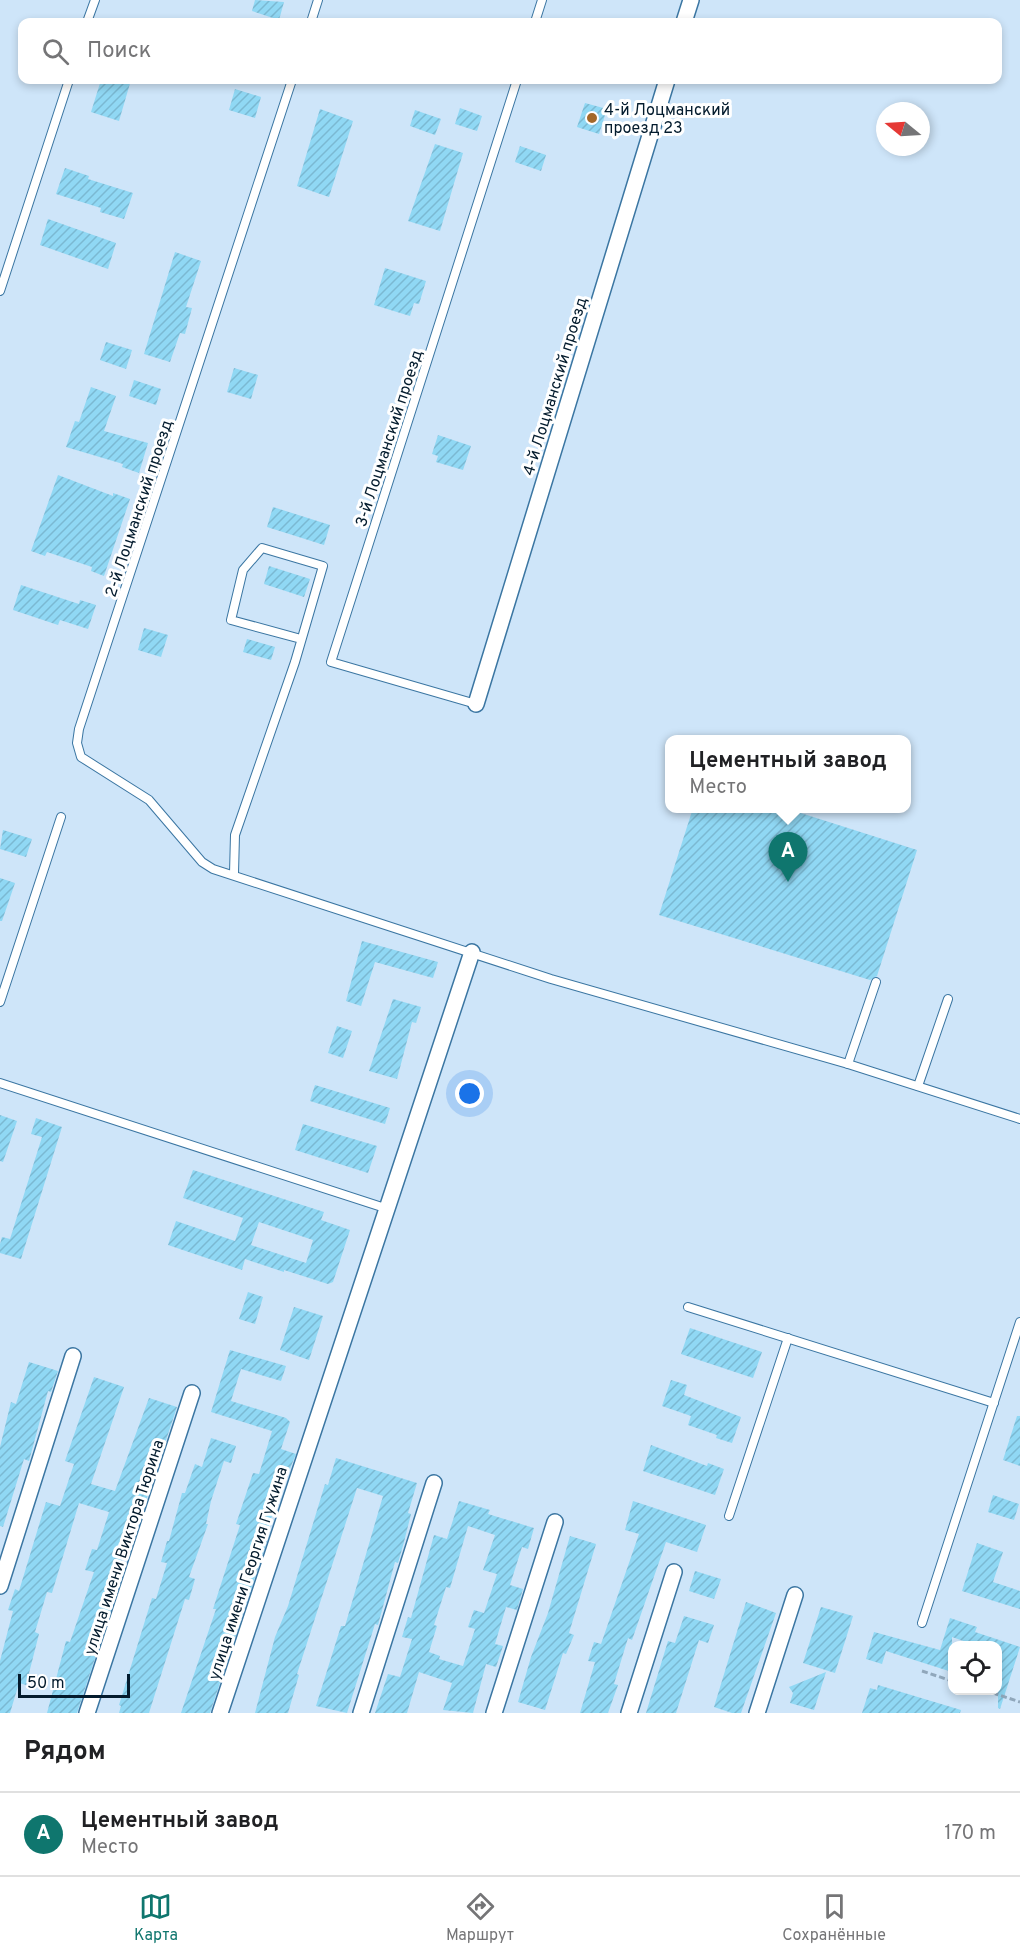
<!DOCTYPE html>
<html lang="ru">
<meta charset="utf-8">
<style>
:root{--surface:#fff;--page:#f2f2f2;--text:#202124;--muted:#757577;--line:#e0e0e0;--accent:#0f766e}
body{margin:0;font-family:Overpass,sans-serif;background:var(--page);color:var(--text)}
.controls{position:absolute;right:18px;bottom:18px;display:grid;overflow:hidden;border-radius:12px;box-shadow:0 3px 9px #0003}
.controls button{width:54px;height:54px;display:grid;place-items:center;padding:0;border:0;border-bottom:2px solid var(--line);background:var(--surface);color:var(--text);font:30px sans-serif}
.compass{position:absolute;left:876px;top:102px;width:54px;height:54px;border-radius:50%;background:var(--surface);box-shadow:0 3px 9px #0003;rotate:288deg}
.scale{position:absolute;left:18px;bottom:15px;width:112px;box-sizing:border-box;padding-left:6px;border:3px solid #031b2d;border-top:0;font-size:16px;line-height:21px;white-space:nowrap;color:#031b2d;-webkit-text-stroke:4px #fff;paint-order:stroke}
.you{position:absolute;left:470px;top:1094px;width:21px;height:21px;margin:-15px;border:4px solid #fff;border-radius:50%;background:#1a73e8;box-shadow:0 0 0 9px #1a73e833}
.badge{display:grid;place-items:center;width:39px;height:39px;border-radius:50%;background:var(--accent);color:#fff;font-size:20px;font-weight:700}
.pin{position:absolute;translate:-50% -50px;filter:drop-shadow(0 2px 3px #0008)}
.pin::after{content:'';position:absolute;top:32px;width:21px;height:18px;background:inherit;clip-path:polygon(0 0,100% 0,50% 100%)}
.popup{position:absolute;left:665px;top:735px;width:246px;height:78px;box-sizing:border-box;display:grid;place-content:center;border-radius:12px;background:var(--surface);filter:drop-shadow(0 2px 4px #0005);font-size:20px;white-space:nowrap;color:var(--muted)}
.popup b{font-size:22px;color:var(--text)}
.popup::after{content:'';position:absolute;left:50%;top:100%;margin-left:-12px;border:12px solid transparent;border-top-color:var(--surface)}
.list{margin:0;padding:0;list-style:none}
h2{display:flex;justify-content:space-between;align-items:center;height:78px;margin:0;padding:0 24px;font-size:26px}
h2 small{font-size:20px;font-weight:400;color:var(--muted)}
.list li{display:grid;grid-template-columns:39px 1fr auto;gap:18px;align-items:center;box-sizing:border-box;height:84px;padding:0 24px;border-top:2px solid var(--line)}
.list b{display:block;font-size:22px;white-space:nowrap}
.list p{margin:0;font-size:20px;white-space:nowrap;color:var(--muted)}
.list em{font-size:20px;font-style:normal;color:var(--muted)}
.icon{flex:none;width:33px;height:33px;fill:none;stroke:currentColor;stroke-width:2;stroke-linecap:round;stroke-linejoin:round}
.map{position:relative;flex:none;width:1020px;height:1713px;overflow:hidden}
.search{position:absolute;background:var(--surface);box-shadow:0 3px 9px #0003;left:18px;right:18px;top:18px;height:66px;display:flex;align-items:center;gap:15px;box-sizing:border-box;padding:0 21px;border-radius:12px;color:var(--muted);font-size:22px}
.sheet{height:162px;background:var(--surface)}
nav{display:flex;justify-content:space-around;align-items:center;box-sizing:border-box;height:84px;border-top:2px solid var(--line);background:var(--surface);font-size:16px;color:var(--muted)}
nav a{display:grid;justify-items:center;gap:3px}
nav .on{color:var(--accent)}
.map>svg:first-child{display:block}
</style>
<div class="map">
<svg width="1020" height="1713" viewBox="0 0 1020 1713">
<defs>
<pattern id="building-hatch" width="6" height="6" patternUnits="userSpaceOnUse" patternTransform="scale(1.5)"><rect width="6" height="6" fill="#90d8f4"/><path d="M-1 1l2-2M0 6l6-6M5 7l2-2" fill="none" stroke="#7bb9d2"/></pattern>
</defs>
<rect width="100%" height="100%" fill="#cee5f9"/>
<!-- building -->
<g fill="url(#building-hatch)" fill-rule="evenodd">
<path d="M255,0l29,2 -5,18 -27,-9z"/>
<path d="M101,80h30l-12,41 -28,-9z"/>
<path d="M235,89l26,8 -6,21 -26,-8z"/>
<path d="M585,103l22,6 -8,25 -22,-7z"/>
<path d="M460,108l22,8 -5,15 -22,-7z"/>
<path d="M320,109l33,12 -24,76 -32,-11z"/>
<path d="M415,110l26,9 -6,16 -25,-9z"/>
<path d="M435,144l28,9 -23,78 -32,-10z"/>
<path d="M520,146l26,9 -5,16 -26,-9z"/>
<path d="M65,168l24,8 -1,3 45,14 -9,26 -24,-7 1,-4 -45,-14z"/>
<path d="M48,219l68,24 -8,26 -68,-24z"/>
<path d="M175,252l26,9 -15,46 6,1 -7,26 -5,-1 -10,29 -26,-8z"/>
<path d="M385,268l41,13 -7,23 -5,-1 -4,13 -36,-11z"/>
<path d="M106,342l26,8 -6,19 -26,-9z"/>
<path d="M234,368l24,7 -7,24 -24,-7z"/>
<path d="M134,380l27,9 -5,16 -27,-9z"/>
<path d="M91,387l25,9 -12,35 44,12 -9,30 -17,-6 1,-3 -57,-17 9,-26 4,1z"/>
<path d="M438,435l33,11 -8,24 -27,-8 2,-6 -6,-2z"/>
<path d="M58,475l55,21v-3l17,6 -26,77 -13,-5 1,-4 -45,-15 -2,4 -14,-5z"/>
<path d="M273,507l57,18 -6,20 -57,-18z"/>
<path d="M269,566l41,13 -6,18 -40,-13z"/>
<path d="M21,585l58,19 1,-4 16,5 -8,24 -28,-9 -2,5 -45,-15z"/>
<path d="M144,628l24,7 -7,22 -23,-7z"/>
<path d="M247,639l28,8 -4,13 -28,-8z"/>
<path d="M693,808h92l132,42 -40,126 -7,4 -211,-65z"/>
<path d="M3,830l29,9 -6,18 -26,-8z"/>
<path d="M0,878l15,5 -13,38h-2z"/>
<path d="M362,941l76,21 -5,16 -58,-16 -14,44 -15,-5z"/>
<path d="M393,999l28,8 -5,16 -4,-1 -15,57 -28,-8z"/>
<path d="M337,1026l15,5 -9,27 -15,-5z"/>
<path d="M315,1085l75,23 -5,16 -75,-23z"/>
<path d="M0,1115l17,6 -14,41 -3,-1z"/>
<path d="M36,1118l26,9 -41,132 -21,-6v-9l2,-7 8,2 32,-102 -11,-3z"/>
<path d="M303,1124l74,22 -9,27 -73,-23z"/>
<path d="M193,1170l131,42 -3,8 29,10 -17,52 -5,2 -44,-14v2l-39,-13 -3,11 -74,-25 8,-24 59,20 8,-23 -60,-20zM259,1222l54,18 -7,23 -55,-18z"/>
<path d="M248,1292l15,5 -8,27 -16,-5z"/>
<path d="M294,1307l29,9 -14,44 -29,-10z"/>
<path d="M690,1328l72,24 -9,26 -72,-24z"/>
<path d="M230,1350l56,16 -5,15 -40,-12 -10,32 55,17 4,4 -9,27 15,5 -20,49 -12,38h3l-57,172h-29l35,-104h-3l27,-84 -4,-1 17,-51 6,1 13,-43 -61,-19z"/>
<path d="M29,1362l29,9 -7,21 -3,-1 -19,70 -5,-2 -21,68 -3,-1v-79l11,-45 5,2z"/>
<path d="M94,1377l30,10 -33,97 24,7 34,-93 28,9 -47,142 -4,-1 -13,39 5,1 -41,125h-30l19,-72 4,1 24,-70 -9,-2 7,-21 5,1 12,-38 -30,-9 -27,90 -5,-1 -12,40 4,2 -13,51 -7,-2 -9,30h-10v-52l13,-50 -5,-1 7,-21 4,2 27,-89 14,4 14,-42 -9,-3z"/>
<path d="M671,1380l16,5 -3,10 57,22 -9,26 -16,-5 1,-3 -29,-10 3,-9 -29,-10z"/>
<path d="M1017,1416h3v50l-17,-6z"/>
<path d="M211,1438l25,8 -5,17 -7,-2 -13,40 -5,23h2l-19,53 6,2 -6,21 -4,-1 -36,114h-30l2,-7 -2,-1 33,-107 4,1 11,-36 -6,-1 6,-21h2l13,-48h3l10,-29 7,3z"/>
<path d="M651,1445l56,21 1,-3 16,6 -9,26 -72,-24z"/>
<path d="M336,1458l81,25 -9,30 3,1 -7,28 -6,21 -3,-1 -17,63 -3,-1 -28,89 -31,-7 25,-80h4l38,-130 -26,-8 -60,186 2,1 -11,38h-33l20,-76 13,-31 37,-122 3,1z"/>
<path d="M993,1495l26,9 -5,16 -26,-8z"/>
<path d="M459,1501l31,9 -2,4 46,14 -6,21 -6,-2 -12,38 13,4 -6,21 -11,-3 -11,37 8,2 -7,21 -10,-3 -13,49 -30,-3 9,-27 -33,-11 -12,41h-32l13,-39 12,3 12,-38 -10,-2 6,-20 3,1 23,-83 13,4zM468,1526l27,9 -12,35 14,4 -13,39 -10,-3 -6,17 7,2 -12,37 -24,-7 1,-3 -11,-4 8,-26 -3,-1 12,-38 4,1z"/>
<path d="M633,1501l73,24 -9,27 -31,-10 -34,98 -4,-2 -14,46 4,1 -10,28h-28l15,-51 -7,-1 6,-19 7,2 38,-110 -14,-4z"/>
<path d="M570,1536l26,8 -27,89 5,2 -8,19 -3,-1 -18,57 -27,-8 13,-45 17,-44z"/>
<path d="M977,1543l26,9 -10,30 27,9v18l-58,-18z"/>
<path d="M695,1571l26,8 -7,20 -25,-8z"/>
<path d="M746,1602l30,11 -35,100h-9l-18,-6z"/>
<path d="M821,1607l32,9 -18,57 -32,-10z"/>
<path d="M684,1616l30,9 -6,18 -9,-3 -23,73h-30l22,-72 7,2z"/>
<path d="M950,1618l27,9 -2,5 45,15 -20,62 -2,-1v-62h-20l-26,-9v35l-66,-21 -4,13 -16,-5 8,-27 66,18z"/>
<path d="M826,1672l-12,38 -24,-7 3,-10 -4,-6z"/>
<path d="M878,1685l83,25 -1,3h-98l8,-25 7,2z"/>
</g>
<g fill="none" stroke-linecap="round" stroke-linejoin="round">
<defs>
<g id="service">
<path d="M87,22l8,-22"/>
<path d="M311,22l7,-22"/>
<path d="M535,22l7,-22"/>
<path d="M292,80l-213,649 -2,14 4,14 68,43 53,62 11,7 338,110 297,85 172,55"/>
<path d="M0,291l69,-211"/>
<path d="M476,704l-145,-42 186,-582"/>
<path d="M234,873l1,-38 60,-173 28,-96 -61,-18 -19,22 -12,50 70,19"/>
<path d="M0,1002l61,-185"/>
<path d="M848,1064l28,-82"/>
<path d="M0,1083l388,126"/>
<path d="M918,1086l30,-87"/>
<path d="M688,1307l306,96"/>
<path d="M729,1516l59,-178"/>
<path d="M922,1623l98,-301"/>
</g>
<g id="minor">
<path d="M684,22l7,-22"/>
<path d="M476,704l191,-624"/>
<path d="M0,1586l73,-230"/>
<path d="M87,1713l105,-320"/>
<path d="M220,1713l252,-761"/>
<path d="M361,1713l73,-230"/>
<path d="M494,1713l61,-191"/>
<path d="M629,1713l45,-141"/>
<path d="M757,1713l38,-118"/>
</g>
</defs>
<!-- service casing -->
<use href="#service" stroke="#3b76a2" stroke-width="10"/>
<!-- minor casing -->
<use href="#minor" stroke="#3b76a2" stroke-width="18"/>
<!-- path -->
<g stroke="#90a7bb" stroke-width="3" stroke-dasharray="6 3" stroke-linecap="butt">
<path d="M922,1671l30,10"/>
<path d="M984,1690l36,12"/>
</g>
<!-- service -->
<use href="#service" stroke="#fff" stroke-width="8"/>
<!-- minor -->
<use href="#minor" stroke="#fff" stroke-width="15"/>
</g>
<!-- markers -->
<circle fill="#a36829" stroke="#fff" stroke-width="2" cx="592" cy="118" r="6"/>
<g text-anchor="middle" stroke-width="6" stroke-linejoin="round" paint-order="stroke">
<!-- poi labels -->
<g font-size="16" fill="#031b2d" stroke="#fff" text-anchor="start">
<text x="604" y="115">4-й Лоцманский<tspan x="604" dy="18">проезд 23</tspan></text>
</g>
<!-- street labels -->
<g font-size="16" fill="#031b2d" stroke="#fff">
<text transform="translate(554 386) rotate(-73)" y="6">4-й Лоцманский проезд</text>
<text transform="translate(388 438) rotate(-72)" y="6">3-й Лоцманский проезд</text>
<text transform="translate(138 508) rotate(-72)" y="6">2-й Лоцманский проезд</text>
<text transform="translate(123 1547) rotate(-72)" y="6">улица имени Виктора Тюрина</text>
<text transform="translate(247 1573) rotate(-72)" y="6">улица имени Георгия Гужина</text>
</g>
</g>
</svg>
<div class="controls">
<button><svg class="icon" aria-label="locate" viewBox="0 0 24 24"><circle cx="12" cy="12" r="6"/><path d="M12 2v4M12 18v4M2 12h4M18 12h4"/></svg></button>
</div>
<svg class="compass" viewBox="-18 -18 36 36"><path d="M0-13l5 13h-10z" fill="#e53935"/><path d="M0 13l5-13h-10z" fill="#757577"/></svg>
<div class="scale">50 m</div>
<div class="you"></div>
<div class="pin badge" style="left:788px;top:882px">A</div>
<div class="popup"><b>Цементный завод</b>Место</div>
<div class="search"><svg class="icon" aria-label="search" viewBox="0 0 24 24"><circle cx="10" cy="10" r="6"/><path d="M15 15l6 6"/></svg>Поиск</div>
</div>
<section class="sheet">
<h2>Рядом<small></small></h2>
<ul class="list">
<li><span class="badge">A</span><div><b>Цементный завод</b><p>Место</p></div><em>170 m</em></li>
</ul>
</section>
<nav>
<a class="on"><svg class="icon" aria-label="map" viewBox="0 0 24 24"><path d="M3 6l6-2 6 2 6-2v14l-6 2-6-2-6 2zM9 4v14M15 6v14"/></svg>Карта</a>
<a><svg class="icon" aria-label="directions" viewBox="0 0 24 24"><path d="M12 3l9 9-9 9-9-9zM9 14v-3h6M13 9l2 2-2 2"/></svg>Маршрут</a>
<a><svg class="icon" aria-label="saved" viewBox="0 0 24 24"><path d="M7 4h10v16l-5-4-5 4z"/></svg>Сохранённые</a>
</nav>
